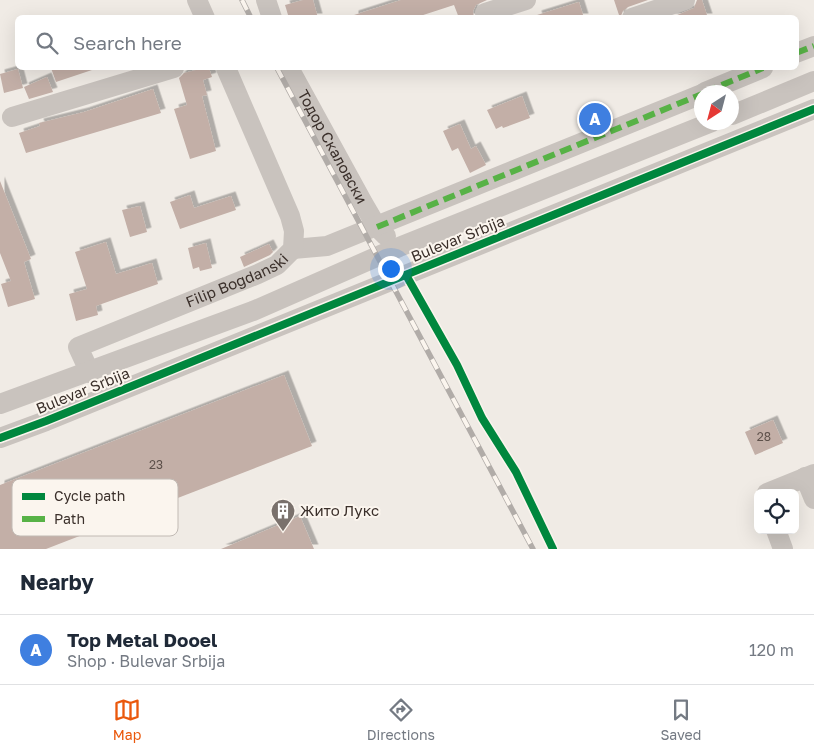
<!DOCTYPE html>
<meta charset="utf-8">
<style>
:root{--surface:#fff;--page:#f6f6f7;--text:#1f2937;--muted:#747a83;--line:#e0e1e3;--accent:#ea580c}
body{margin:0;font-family:"Golos Text",sans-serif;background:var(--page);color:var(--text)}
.controls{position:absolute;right:15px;bottom:15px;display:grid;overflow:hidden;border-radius:8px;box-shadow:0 5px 20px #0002}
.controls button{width:45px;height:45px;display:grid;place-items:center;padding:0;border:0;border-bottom:1px solid var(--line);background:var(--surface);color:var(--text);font:25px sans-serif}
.compass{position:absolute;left:694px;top:85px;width:45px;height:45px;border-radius:50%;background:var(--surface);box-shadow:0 5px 20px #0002;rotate:216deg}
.you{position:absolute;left:390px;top:268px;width:18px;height:18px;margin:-12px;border:4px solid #fff;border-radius:50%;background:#1a73e8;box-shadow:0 0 0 8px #1a73e833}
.badge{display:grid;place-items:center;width:32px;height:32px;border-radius:50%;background:var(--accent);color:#fff;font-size:16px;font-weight:700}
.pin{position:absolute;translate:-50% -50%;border:2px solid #fff;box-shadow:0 1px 5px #0006}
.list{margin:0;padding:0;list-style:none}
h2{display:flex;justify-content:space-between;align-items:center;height:65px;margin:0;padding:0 20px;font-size:21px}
h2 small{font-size:16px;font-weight:400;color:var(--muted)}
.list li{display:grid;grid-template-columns:32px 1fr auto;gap:15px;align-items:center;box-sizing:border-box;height:70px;padding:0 20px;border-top:1px solid var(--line)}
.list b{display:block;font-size:19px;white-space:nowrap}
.list p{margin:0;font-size:16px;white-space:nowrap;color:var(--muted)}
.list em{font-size:16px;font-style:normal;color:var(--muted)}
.icon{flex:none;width:28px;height:28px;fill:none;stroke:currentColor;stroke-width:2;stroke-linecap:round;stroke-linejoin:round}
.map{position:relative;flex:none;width:814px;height:549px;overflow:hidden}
.search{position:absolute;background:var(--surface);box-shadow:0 5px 20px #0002;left:15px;right:15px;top:15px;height:55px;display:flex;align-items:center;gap:12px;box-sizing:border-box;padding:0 18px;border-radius:8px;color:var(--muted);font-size:19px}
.sheet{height:135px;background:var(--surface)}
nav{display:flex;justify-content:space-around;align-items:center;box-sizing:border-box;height:70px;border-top:1px solid var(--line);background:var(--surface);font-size:14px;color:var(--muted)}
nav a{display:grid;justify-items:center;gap:2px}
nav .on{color:var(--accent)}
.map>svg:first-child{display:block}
</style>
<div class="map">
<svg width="814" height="549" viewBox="0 0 814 549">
<defs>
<filter id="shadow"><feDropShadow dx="4.5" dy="-4.5" stdDeviation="0" flood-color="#0004"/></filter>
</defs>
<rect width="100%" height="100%" fill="#f0ebe5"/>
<!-- building -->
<g fill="#c3afa7" filter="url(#shadow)">
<path d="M303,0h10l5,18h-29l-4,-13z"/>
<path d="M401,0h86l-11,5 -3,6 1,7h-15l-5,-13 -40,13h-60v-3z"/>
<path d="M614,0h34l-20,7 -5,4 -3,7z"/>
<path d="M697,0h5l6,18h-38l24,-10z"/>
<path d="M579,2l5,16h-46l-1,-3z"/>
<path d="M51,68h41v2l-36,12z"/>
<path d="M204,68h5l3,9 -9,3 4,15 -5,1 14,55 -26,8 -16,-50 13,-4 -8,-27 5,-5z"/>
<path d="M18,69l5,19 -19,5 -4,-19z"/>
<path d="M47,77l6,15 -24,7 -5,-12z"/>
<path d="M153,89l8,24 -135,40 -7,-20 21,-7 -1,-3 45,-11z"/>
<path d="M522,96l8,22 -27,10 -1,-2 -6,3 -9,-19z"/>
<path d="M460,124l11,25 5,-3 10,19 -16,8 -12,-25 -6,3 -9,-20z"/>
<path d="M0,181l31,78 -7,3 11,37 -27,8 -7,-23 10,-3 -11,-28z"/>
<path d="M190,195l4,13 37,-12 5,14 -56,19 -10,-27z"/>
<path d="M140,206l7,26 -17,5 -8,-27z"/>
<path d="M106,242l10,32 36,-11 6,21 -62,22 2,9 -22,6 -7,-27 18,-5 -12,-37z"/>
<path d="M206,243l6,25 -12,3 -1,-4 -6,2 -5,-21z"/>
<path d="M269,244l4,8 -3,3 -26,12 -4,-10z"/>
<path d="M284,375l28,71 -266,103h-46v-64z"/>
<path d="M773,420l10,23 -28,12 -10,-23z"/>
<path d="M300,516l14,33h-93z"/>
</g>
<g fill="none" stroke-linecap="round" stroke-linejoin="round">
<!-- minor -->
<g stroke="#c9c3be" stroke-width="20">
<path d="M197,0l8,18"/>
<path d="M266,0l6,18"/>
<path d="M485,13l41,-13"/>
<path d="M632,18l53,-18"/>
<path d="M796,53l18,-7"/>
<path id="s1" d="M289,68l74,135 14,24 9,9"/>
<path d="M705,92l58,-24"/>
<path d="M732,115l82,-34"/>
<path d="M12,117l162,-49"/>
<path d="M293,249l34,-3 375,-152"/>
<path id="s2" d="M90,373l-12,-26 180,-73 19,-9 16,-16 1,-18 -4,-15 -64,-148"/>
<path d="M0,404l253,-93 146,-64 313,-125"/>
<path d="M0,438l46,-17 768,-312"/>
<path d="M805,477l9,22"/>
<path d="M767,493l47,-19"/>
<path d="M776,530l7,19"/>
</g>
<defs>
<g id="rail">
<path d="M242,0l9,18"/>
<path d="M277,68l256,481"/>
</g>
</defs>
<!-- rail casing -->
<use href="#rail" stroke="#b1aca8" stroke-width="5.5"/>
<!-- rail -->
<use href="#rail" stroke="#fbf5ee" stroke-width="4" stroke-dasharray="11" stroke-linecap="butt"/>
<!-- quiet -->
<g stroke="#57b246" stroke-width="6" stroke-dasharray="12 6" stroke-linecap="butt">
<path d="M796,53l18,-7"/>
<path d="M705,92l58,-24"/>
<path d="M377,227l325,-133"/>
</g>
<defs>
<g id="cycleway">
<path d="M406,275l51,90 25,53 34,54 37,77"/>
<path d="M0,438l46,-17 768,-312"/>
</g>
</defs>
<!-- cycleway casing -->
<use href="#cycleway" stroke="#fbf5ee" stroke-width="11"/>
<!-- cycleway -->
<use href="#cycleway" stroke="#00873e" stroke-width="8"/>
</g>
<!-- icons -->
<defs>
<symbol id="building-pin" viewBox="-11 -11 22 30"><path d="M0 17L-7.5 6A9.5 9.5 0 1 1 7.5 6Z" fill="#7a716c" stroke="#fbf5ee"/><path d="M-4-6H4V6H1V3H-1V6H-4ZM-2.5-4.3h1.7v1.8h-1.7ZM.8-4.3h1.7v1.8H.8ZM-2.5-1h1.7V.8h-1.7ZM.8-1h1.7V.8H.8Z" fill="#fff"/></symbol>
</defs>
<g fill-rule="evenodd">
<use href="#building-pin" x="269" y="497" width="28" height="38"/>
</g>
<g text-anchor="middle" stroke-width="4" stroke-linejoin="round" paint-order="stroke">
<!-- number labels -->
<g font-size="12" fill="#5d504a">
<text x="764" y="441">28</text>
<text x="156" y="469">23</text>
</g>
<!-- street labels -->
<g font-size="15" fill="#3b302b" stroke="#fbf5ee">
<text dy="5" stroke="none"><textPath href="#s1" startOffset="90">Тодор Скаловски</textPath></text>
<text transform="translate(458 239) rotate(-22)" y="5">Bulevar Srbija</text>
<text dy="5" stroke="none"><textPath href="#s2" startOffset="201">Filip Bogdanski</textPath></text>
<text transform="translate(83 391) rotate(-22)" y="5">Bulevar Srbija</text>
</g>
<!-- poi labels -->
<g font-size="15" fill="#3b302b" stroke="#fbf5ee" text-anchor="start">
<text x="300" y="516">Жито Лукс</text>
</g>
</g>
<!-- legend -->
<rect x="12" y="479" width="166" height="57" rx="8" fill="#fbf5ee" stroke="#c1bab4" stroke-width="1"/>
<rect x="22" y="493" width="23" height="7" fill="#00873e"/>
<rect x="22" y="516" width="23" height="6" fill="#57b246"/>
<g font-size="14" fill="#3b302b">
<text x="54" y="501">Cycle path</text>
<text x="54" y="524">Path</text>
</g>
</svg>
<div class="controls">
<button><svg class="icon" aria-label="locate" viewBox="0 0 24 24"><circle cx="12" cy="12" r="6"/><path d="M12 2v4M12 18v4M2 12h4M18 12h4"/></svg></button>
</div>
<svg class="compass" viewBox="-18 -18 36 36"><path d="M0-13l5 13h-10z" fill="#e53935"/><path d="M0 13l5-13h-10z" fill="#747a83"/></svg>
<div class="you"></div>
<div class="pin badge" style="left:595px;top:119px;background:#3f7fe0">A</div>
<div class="search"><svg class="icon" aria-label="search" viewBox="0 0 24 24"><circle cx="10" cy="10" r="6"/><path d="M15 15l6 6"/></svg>Search here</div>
</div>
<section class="sheet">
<h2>Nearby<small></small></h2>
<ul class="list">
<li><span class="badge" style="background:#3f7fe0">A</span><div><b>Top Metal Dooel</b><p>Shop · Bulevar Srbija</p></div><em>120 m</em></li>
</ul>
</section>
<nav>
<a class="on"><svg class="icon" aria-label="map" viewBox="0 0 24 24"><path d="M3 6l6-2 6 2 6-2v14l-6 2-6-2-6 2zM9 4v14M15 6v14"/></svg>Map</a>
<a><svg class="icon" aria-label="directions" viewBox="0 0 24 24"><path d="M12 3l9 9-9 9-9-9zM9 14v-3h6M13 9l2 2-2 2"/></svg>Directions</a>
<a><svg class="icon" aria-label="saved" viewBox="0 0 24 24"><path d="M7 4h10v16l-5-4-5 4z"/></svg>Saved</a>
</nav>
